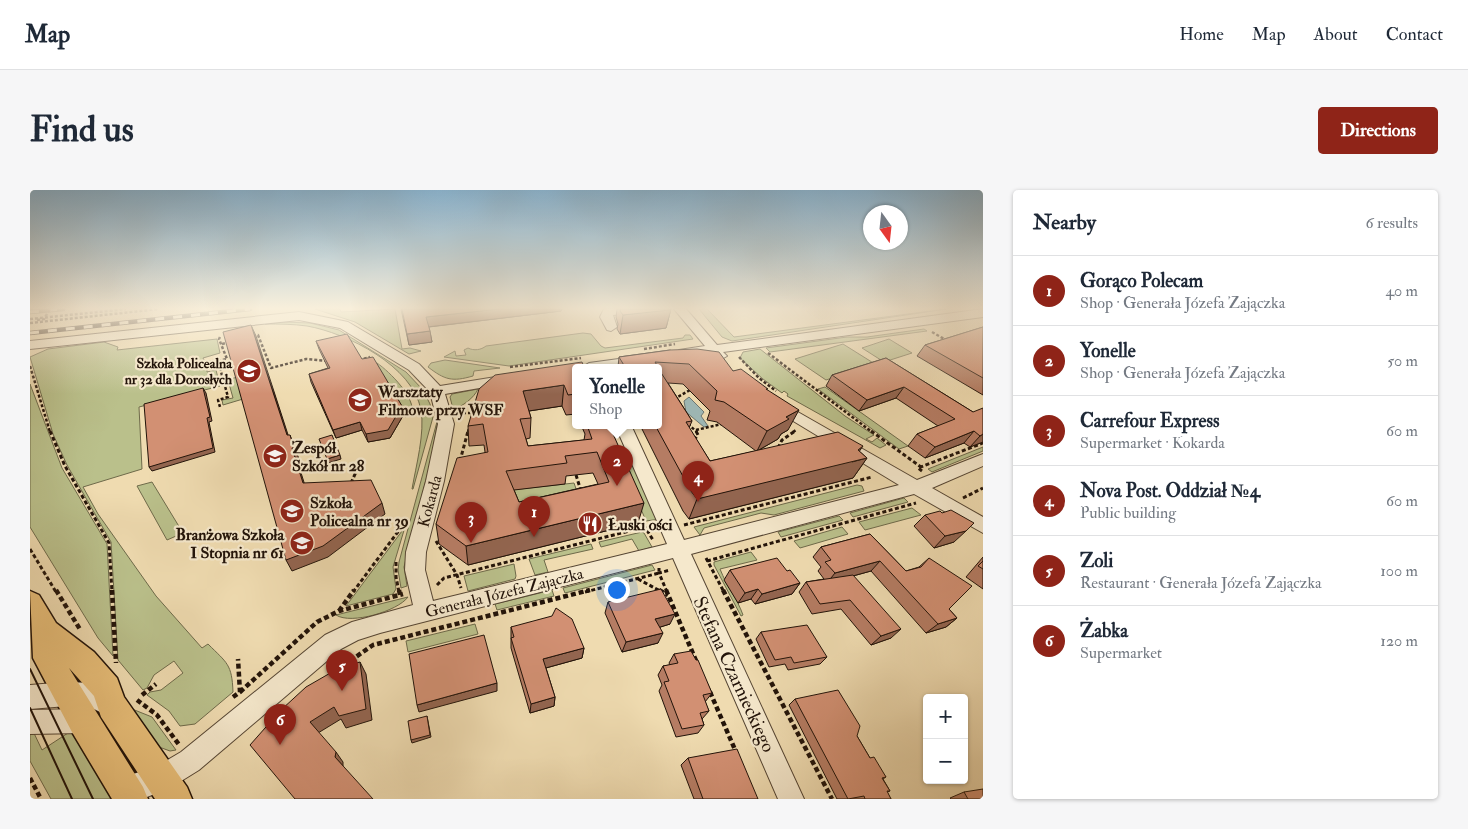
<!DOCTYPE html>
<meta charset="utf-8">
<style>
:root{--surface:#fff;--page:#f6f6f7;--text:#1f2937;--muted:#747a83;--line:#e0e1e3;--accent:#8f2418}
body{margin:0;font-family:"IM FELL Double Pica",serif;background:var(--page);color:var(--text)}
.controls{position:absolute;right:15px;bottom:15px;display:grid;overflow:hidden;border-radius:5px;box-shadow:0 1px 4px #0004}
.controls button{width:45px;height:45px;display:grid;place-items:center;padding:0;border:0;border-bottom:1px solid var(--line);background:var(--surface);color:var(--text);font:25px sans-serif}
.compass{position:absolute;left:833px;top:15px;width:45px;height:45px;border-radius:50%;background:var(--surface);box-shadow:0 1px 4px #0004;rotate:165deg}
.you{position:absolute;left:586px;top:399px;width:18px;height:18px;margin:-12px;border:4px solid #fff;border-radius:50%;background:#1a73e8;box-shadow:0 0 0 8px #1a73e833}
.badge{display:grid;place-items:center;width:32px;height:32px;border-radius:50%;background:var(--accent);color:#fff;font-size:16px;font-weight:700}
.pin{position:absolute;translate:-50% -41px;filter:drop-shadow(0 1px 2px #0008)}
.pin::after{content:'';position:absolute;top:26px;width:18px;height:15px;background:inherit;clip-path:polygon(0 0,100% 0,50% 100%)}
.popup{position:absolute;left:542px;top:174px;width:90px;height:65px;box-sizing:border-box;display:grid;place-content:center;border-radius:5px;background:var(--surface);filter:drop-shadow(0 1px 4px #0005);font-size:16px;white-space:nowrap;color:var(--muted)}
.popup b{font-size:19px;color:var(--text)}
.popup::after{content:'';position:absolute;left:50%;top:100%;margin-left:-10px;border:10px solid transparent;border-top-color:var(--surface)}
.list{margin:0;padding:0;list-style:none}
h2{display:flex;justify-content:space-between;align-items:center;height:65px;margin:0;padding:0 20px;font-size:21px}
h2 small{font-size:16px;font-weight:400;color:var(--muted)}
.list li{display:grid;grid-template-columns:32px 1fr auto;gap:15px;align-items:center;box-sizing:border-box;height:70px;padding:0 20px;border-top:1px solid var(--line)}
.list b{display:block;font-size:19px;white-space:nowrap}
.list p{margin:0;font-size:16px;white-space:nowrap;color:var(--muted)}
.list em{font-size:16px;font-style:normal;color:var(--muted)}
.map{position:relative;flex:none;width:953px;height:609px;overflow:hidden;border-radius:5px}
header{display:flex;align-items:center;gap:30px;box-sizing:border-box;height:70px;padding:0 25px;background:var(--surface);border-bottom:1px solid var(--line)}
header strong{font-size:24px}
nav{display:flex;gap:28px;margin-inline-start:auto;font-size:18px}
.intro{display:flex;align-items:center;justify-content:space-between;box-sizing:border-box;height:120px;padding:0 30px}
h1{margin:0;font-size:35px}
.button{padding:12px 22px;border-radius:5px;background:var(--accent);color:#fff;font-size:18px;font-weight:700}
main{display:flex;gap:30px;padding:0 30px}
aside{flex:1;background:var(--surface);border-radius:5px;box-shadow:0 1px 4px #0004}
.map>svg:first-child{display:block}
</style>
<header>
<strong>Map</strong>
<nav><a>Home</a><a>Map</a><a>About</a><a>Contact</a></nav>
</header>
<div class="intro"><h1>Find us</h1><a class="button">Directions</a></div>
<main>
<div class="map">
<svg width="953" height="609" viewBox="0 0 953 609">
<rect width="100%" height="100%" fill="#efdbb0"/>
<filter id="stains"><feTurbulence type="fractalNoise" baseFrequency=".004" numOctaves="4"/><feColorMatrix values="0 0 0 0 .2 0 0 0 0 .09 0 0 0 0 .02 0 0 0 .5 -.17"/></filter>
<radialGradient id="worn" r=".72"><stop offset=".6" stop-color="#630" stop-opacity="0"/><stop offset="1" stop-color="#630" stop-opacity=".3"/></radialGradient>
<!-- green -->
<g fill="#bac08b" stroke="#6e6a4a">
<path d="M285,119h25l1,3 54,-3 7,40 8,-1 11,3 -12,3 -54,-32z"/>
<path d="M669,119h8l27,28 212,-28 -214,32 -10,-4z"/>
<path d="M253,132l27,1 29,7 67,42 17,18 7,14 3,13 -20,72h-1c4,-23 13,-56 9,-79 -8,-44 -74,-77 -114,-84 -14,-2 -28,-2 -42,-2z"/>
<path d="M894,139l3,2 -157,21 -4,-4 81,-11h20z"/>
<path d="M553,143l8,1 10,12 4,2 78,-10 2,-3h5l3,4 -184,27 -65,-9 11,-6 1,5 10,-1 -2,-5 4,-2c6,3 13,2 18,-2z"/>
<path d="M187,149l3,14 -17,5 2,4 9,-2 1,5 -8,2v5l9,-2 4,16 -81,21 3,62 -59,18 15,27 58,82 46,52 6,-4c19,19 24,20 25,48l-38,32 -15,2 -11,-15 -22,-16 3,-3 11,-2 22,-17 -9,-12 -20,14 -7,13 -4,2 -25,-30 -7,-118 -44,-77 -14,-31 -23,-77 18,-8 56,-7 14,5 -1,3z"/>
<path d="M859,149l23,14 -28,9 -22,-14z"/>
<path d="M813,154l32,20 -49,16 -31,-21z"/>
<path d="M730,159l85,67 29,19 -8,4 6,3 5,-4 9,7 -6,3 -93,-52 1,-2 -4,-3 -2,2 -19,-14 -23,-21 3,-6z"/>
<path d="M415,170l55,8 -26,3 -1,5c-21,6 -28,4 -45,-9l3,-4z"/>
<path d="M347,173c13,9 39,35 35,51l-7,3 -31,-52z"/>
<path d="M207,187l6,22 -20,6 -1,-5 11,-2 -5,-18z"/>
<path d="M0,194l32,84 45,76 6,112 -15,-18 -68,-111z"/>
<path d="M795,197l83,59 -9,3 -81,-60z"/>
<path d="M448,199c-4,9 -16,18 -25,20l-3,-12 2,-3z"/>
<path d="M408,228l-6,38 -28,111 3,19 -6,2 -3,-18 1,-8z"/>
<path d="M953,257v4l-51,21 -4,-3z"/>
<path d="M601,265l29,64 -14,2 -27,-64z"/>
<path d="M122,292l31,51 -16,7 -30,-54z"/>
<path d="M544,293l6,17 -61,22 -8,-32z"/>
<path d="M827,295l5,1 2,5 -90,24 -13,-2 -57,15 -4,7 -6,-8z"/>
<path d="M874,308l4,4 -55,15 -3,-4z"/>
<path d="M882,318l9,7 -56,15 -6,-8z"/>
<path d="M809,326l4,4 -62,17 -3,-5z"/>
<path d="M375,337l-12,40 3,22 -3,5 -47,12z"/>
<path d="M812,337l6,7 -48,14 -6,-7z"/>
<path d="M612,342l2,1 8,14 -13,4 -7,-12 -31,8 -2,-5z"/>
<path d="M561,354l2,5 -49,11 4,12 -13,3 -6,-16z"/>
<path d="M721,362l6,8 -37,9c7,18 17,29 23,46l-2,1 -27,-51v-3z"/>
<path d="M484,374l2,12 -1,3 -47,12 -4,-15z"/>
<path d="M622,375l3,5 -90,23 -2,-5z"/>
<path d="M522,400l2,6 -57,14 -2,-6z"/>
<path d="M378,407c-10,14 -57,28 -72,18z"/>
<path d="M445,434l3,10 -70,18 -2,-11z"/>
<path d="M102,519l20,8 24,33 -6,1 -11,-4z"/>
<path d="M0,539h2l10,21 26,-17 4,-1 46,67h-67l-21,-38z"/>
</g>
<!-- water -->
<path fill="#9eb8b6" stroke="#6c7671" d="M659,207l15,15 -3,4 7,10 -4,1 -18,-15 -2,-11z"/>
<g fill="none" stroke-linecap="round" stroke-linejoin="round">
<defs>
<g id="minor">
<path d="M574,119h36l-6,4 -21,2 4,12 -6,4 -4,-1 -7,-13z"/>
<path d="M644,119h12l31,36 266,-36v8l-260,35 4,4 -7,4 -5,-1 -4,-6 -27,4 -5,-1 -2,-3 2,-3 26,-4z"/>
<path d="M269,122l49,10 71,42 21,22 68,-11 7,4 -7,4 -63,11 9,30 -10,57 -18,71 -1,18 8,31 234,-57 -52,-119h16l53,115 215,-55 -129,-78 -2,-3 2,-3 5,-2 142,81 66,-26v12l-51,22 51,29v16l-69,-39 -223,60 113,245h-26l-105,-241 -293,75 -22,7 -17,9 -142,121 -29,18 -23,9 -11,2 -21,-2 -4,-9 4,-9 39,-11 27,-16 144,-117 27,-13 61,-17 -8,-35 1,-18 20,-71 12,-57 -8,-32 -21,-22 -69,-42 -41,-8 -269,29v-8z"/>
<path d="M611,166l7,4 -2,3 -29,4h-35l7,-4z"/>
<path d="M37,492l25,1 28,15 4,8 -4,8 -8,4 -22,-11 -23,-1 -37,3v-24z"/>
<path d="M53,519l9,3 3,9 -3,9 -9,3 -53,1v-24z"/>
</g>
<path id="major" d="M0,401l9,4 17,28 38,29 23,26 7,19 63,90 5,12h-37l-54,-82 -7,-21 -25,-28 74,119 5,12h-36l-40,-67 -39,-74z"/>
</defs>
<!-- minor casing -->
<use href="#minor" stroke="#554533" stroke-width="2"/>
<!-- major casing -->
<use href="#major" stroke="#221309" stroke-width="3"/>
<!-- path-far2 -->
<g stroke="#221309" stroke-width="2.5" stroke-dasharray="3 2" stroke-linecap="butt">
<path d="M0,119h5"/>
<path d="M0,129l96,-10"/>
<path d="M0,133l128,-14"/>
<path d="M902,142l14,8"/>
<path d="M223,146l5,-1 13,33 35,-9 22,2"/>
<path d="M190,147l-1,2 8,20 -9,2 10,36 -10,3 2,7"/>
<path d="M192,154l8,-2"/>
<path d="M614,159l31,-5"/>
<path d="M738,163l104,79"/>
<path d="M709,167l20,21 17,13"/>
<path d="M329,170l11,-3"/>
<path d="M0,176l20,66"/>
<path d="M480,177l71,-9"/>
<path d="M644,209l18,-10"/>
<path d="M428,223h15"/>
<path d="M658,234l9,8"/>
<path d="M666,240l26,-6"/>
<path d="M438,242l1,-4"/>
<path d="M763,242l3,-2"/>
</g>
<!-- path-far1 -->
<g stroke="#221309" stroke-width="3" stroke-dasharray="4 2.5" stroke-linecap="butt">
<path d="M20,241l15,35 44,77 3,49"/>
<path d="M841,241l50,36"/>
<path d="M664,250l4,-5 -2,-4"/>
<path d="M748,258l4,-8 13,-9"/>
<path d="M430,271l8,-30"/>
<path d="M892,281l-4,-3 65,-25"/>
<path d="M546,285l5,16"/>
<path d="M321,293l5,-11"/>
<path d="M933,308l20,-10"/>
<path d="M654,335l188,-48"/>
<path d="M406,351l21,34 4,13"/>
<path d="M0,359l26,43"/>
<path d="M676,368l18,34"/>
<path d="M677,371l209,-58"/>
<path d="M366,372v15l3,15"/>
<path d="M608,389l24,13"/>
<path d="M407,395l7,-7 201,-51 8,13"/>
<path d="M323,402l53,-71"/>
<path d="M555,402l74,-19v-5"/>
<path d="M637,402l-8,-19 11,-3"/>
</g>
<!-- path -->
<g stroke="#221309" stroke-width="4.5" stroke-dasharray="5 3" stroke-linecap="butt">
<path d="M26,400l25,41"/>
<path d="M82,400l4,73"/>
<path d="M369,400l1,5"/>
<path d="M629,400l9,5"/>
<path d="M636,400l31,73"/>
<path d="M693,400l109,209"/>
<path d="M309,421l15,-21"/>
<path d="M307,480l36,-25 217,-55"/>
<path d="M210,502l77,-70 22,-11 64,-17"/>
<path d="M680,502l26,60"/>
<path d="M112,505l14,-11"/>
<path d="M203,507l7,-5 -2,-33"/>
<path d="M107,510l20,15 23,31"/>
<path d="M0,588l11,21"/>
</g>
<!-- minor -->
<use href="#minor" fill="#f5e8cc" fill-rule="evenodd"/>
<!-- major -->
<use href="#major" fill="#e8be78" fill-rule="evenodd"/>
<!-- tram -->
<g stroke="#221309" stroke-width="2">
<path d="M0,479l63,130"/>
<path d="M0,518l42,91"/>
</g>
<defs>
<g id="rail">
<path d="M0,122l33,-3"/>
<path d="M0,143l220,-24"/>
</g>
</defs>
<!-- rail casing -->
<use href="#rail" stroke="#221309" stroke-width="4.5"/>
<!-- rail -->
<use href="#rail" stroke="#f5e8cc" stroke-width="3" stroke-dasharray="9" stroke-linecap="butt"/>
<!-- path-bridge -->
<path stroke="#221309" stroke-width="2.5" stroke-dasharray="3 2" stroke-linecap="butt" d="M7,130l7,-1 6,-10"/>
</g>
<!-- wall -->
<g fill="#b57c63" stroke="#221309" fill-rule="evenodd">
<path d="M371,119h161l-1,2 -132,16 3,15 -23,3z"/>
<path d="M587,119h54l-5,19 -46,6 -3,-5 1,-5 -2,-7z"/>
<path d="M953,137v68l-66,-39 8,-11z"/>
<path d="M286,151l46,18 40,47 2,8 -14,24 -22,4 -6,-12 -26,8 -25,-56 -2,-8 19,-6 -9,-19z"/>
<path d="M640,160l63,21 34,19 21,40 -7,4 -3,5 -19,11 100,1 8,7 -14,20 -164,41 -6,-8 -43,-86h18v-58h-40l1,-10zM638,193l15,1 27,27 -3,9 10,2 39,29 -46,10 -21,-33 3,-7z"/>
<path d="M856,168l87,54 10,30 -13,5 -6,-4 -39,15 -17,-12 9,-12 21,-8 -42,-28 -37,13 -33,-25 6,-11z"/>
<path d="M546,177v47l-10,1 -4,-9 -33,5 2,7 -1,20 -4,1 2,7 56,-6 1,-6 -4,-9h28l29,98 -170,42 -29,-21 -3,-20 49,-72 -1,-7 -15,1 -1,-20zM563,283l5,11 -79,18 -5,-12 51,-6 1,-8z"/>
<path d="M895,325l29,27 -20,6 -20,-22z"/>
<path d="M840,344l36,37 13,-4 10,-9 20,51 8,9 -11,9 -20,6 -55,-62 -18,5 38,62 -20,7 -30,-36 -29,5 -13,-22 7,-10 18,-3 -6,-8 3,-4 -8,-10 8,-10z"/>
<path d="M953,367v32l-17,-12z"/>
<path d="M700,380l57,1 13,12 -8,11 -37,10 -4,-5 -13,4 -14,-23z"/>
<path d="M578,412l62,22 -10,3 -2,16 -36,9 -17,-39z"/>
<path d="M481,437l73,21 -2,10 -36,10 9,29 -1,9 -24,7 -19,-65z"/>
<path d="M731,442l66,25 -7,7 -32,6 -3,-6 -16,3 -13,-28z"/>
<path d="M644,464l22,6 16,33 -7,9 4,9 -7,8 2,6 -6,8 -22,4 -17,-46 3,-6 -4,-10 5,-9 7,-1 -1,-2z"/>
<path d="M765,509l62,37 13,22 16,19 -3,2 7,12 -3,1 4,7h-54l-48,-94z"/>
<path d="M658,568l70,41h-64l-13,-34z"/>
<path d="M934,602l19,7h-32l-1,-1z"/>
</g>
<!-- shaded-wall -->
<g fill="#936550" stroke="#221309">
<path d="M469,119h63l-1,2 -134,16 -1,-10z"/>
<path d="M638,119h3l-5,19 -46,6 3,-19z"/>
<path d="M221,135l5,11 36,111 -5,-12z"/>
<path d="M400,141l2,11 -23,3 -2,-11z"/>
<path d="M534,195l-2,21 -40,6 1,-21z"/>
<path d="M874,197l-8,11 -37,13 8,-11z"/>
<path d="M173,198l3,5 6,28 -3,1 6,30 -63,19 -3,-4 58,-49z"/>
<path d="M372,216l2,8 -14,24 -22,4 -2,-8z"/>
<path d="M769,220l-11,20 -7,4 -3,5 -21,12 10,-20 19,-14z"/>
<path d="M330,232l2,8 -26,8 -3,-8z"/>
<path d="M944,241l-10,12 -39,15 10,-11z"/>
<path d="M953,244v8l-13,5 10,-11z"/>
<path d="M260,245l9,24 -2,1 11,35 -5,-12 -11,-35z"/>
<path d="M833,256l-11,16 15,-4 -14,20 -164,41 8,-20 161,-49z"/>
<path d="M310,265l1,4 -13,4 -1,-4z"/>
<path d="M352,313l3,11 -57,43 -36,14 -6,-11z"/>
<path d="M614,313l-6,20 -170,42 -2,-19z"/>
<path d="M936,341l-12,11 -20,6 11,-12z"/>
<path d="M850,371l-9,10 -44,12 8,-10z"/>
<path d="M770,393l-8,11 -37,10 7,-10z"/>
<path d="M728,399l-7,10 -13,4 7,-10z"/>
<path d="M645,424l-5,10 -19,6 4,-11z"/>
<path d="M927,428l-11,9 -20,6 12,-9z"/>
<path d="M871,439l-10,9 -20,7 10,-9z"/>
<path d="M633,443l-5,10 -36,9 4,-10z"/>
<path d="M554,458l-2,10 -40,11 1,-10z"/>
<path d="M330,472l6,12 6,46 -26,8 -5,-9 -23,14 -8,-11z"/>
<path d="M467,493v8l-78,21 -2,-7z"/>
<path d="M525,507l-1,9 -24,7 1,-9z"/>
<path d="M397,526l4,21 -19,6 -1,-3z"/>
<path d="M306,562l7,10v4l-8,-9z"/>
</g>
<!-- building -->
<g fill="#d29073" stroke="#221309" fill-rule="evenodd">
<path d="M372,119h97l-73,8 4,14 -23,3z"/>
<path d="M591,119h48l1,1 -47,5 -3,-4z"/>
<path d="M221,135l36,110h3l4,13h-2l11,35 68,-3 11,23 -59,43 -37,14 -63,-228z"/>
<path d="M953,137v51l-58,-33z"/>
<path d="M317,144l15,25 11,-2 29,49 -14,24 -22,4 -6,-12 -27,8 -24,-56 21,-6 -14,-27z"/>
<path d="M667,159l22,3 14,19 8,-2 27,20h-2l33,21 -13,7 3,2 -22,12 -43,-29 -9,-2 2,-9 -28,-27 -34,-2 3,5h-33l-6,-10 51,-7z"/>
<path d="M856,168l87,54 10,-4v26l-3,2 -6,-5 -39,16 -18,-13 38,-15 -51,-32 -37,13 -35,-25z"/>
<path d="M552,172l2,5h-8v27l-8,1 -4,-10 -41,6 8,27 -11,1 8,27 64,-7 -5,-14h22l35,78 -178,43 -30,-22 21,-66 31,-6 -5,-28 -15,2 11,-37 16,-14zM567,262l12,30 -90,20 -13,-31 61,-8 -2,-7z"/>
<path d="M628,178l29,45 5,8 -6,1 24,39 128,-29 25,14 -5,4 9,8 -170,41 -6,-8 -36,-66h3z"/>
<path d="M173,198l7,29 -3,1 6,30 -64,19 -5,-63z"/>
<path d="M302,245l8,20 -13,4 -8,-20z"/>
<path d="M921,320l23,13 -8,8 -21,5 -20,-21 15,-4 2,2z"/>
<path d="M840,344l36,37 15,-4 8,-9 43,28 -23,23 8,9 -19,6 -58,-63 -45,12 -10,-11 6,-2 -10,-13z"/>
<path d="M747,368l10,13 3,-1 10,13 -38,11 -4,-5 -13,4 -15,-23z"/>
<path d="M953,371v8l-5,-3z"/>
<path d="M823,385l48,54 -20,7 -31,-36 -30,4 -14,-22z"/>
<path d="M631,399l14,25 -20,5 8,14 -37,9 -18,-40z"/>
<path d="M526,418l16,11 12,29 -41,11 12,38 -24,7 -20,-66 3,-1 -3,-10 41,-11z"/>
<path d="M777,435l20,32 -33,6 -3,-6 -16,3 -14,-28z"/>
<path d="M454,445l13,48 -80,22 -8,-51z"/>
<path d="M661,461l5,9h2l14,33 -9,2 6,16 -9,2 4,12 -22,4 -18,-47 5,-1 -6,-15 15,-3 -4,-9z"/>
<path d="M330,472l6,47 -27,7 -5,-9 -24,15 26,30 -1,5 38,42h-78l-45,-54 31,-35 25,-23 33,-19z"/>
<path d="M808,500l22,36 -3,10 13,22 4,-1 12,20 -4,1 8,13h-3l4,8h-26l-1,-3 -16,3 -53,-100z"/>
<path d="M397,526l3,19 -19,5 -3,-19z"/>
<path d="M707,559l21,50h-55l-15,-41z"/>
<path d="M953,599v10h-15l-4,-7z"/>
</g>
<!-- sky -->
<linearGradient id="sky" x2="0" y2="1"><stop stop-color="#8ab6d4"/><stop offset="0.58" stop-color="#f8efdb"/><stop offset="1" stop-color="#f8efdb" stop-opacity="0"/></linearGradient>
<rect width="953" height="204" fill="url(#sky)"/>
<!-- icons -->
<defs>
<symbol id="university-disc" viewBox="-11 -11 22 22"><circle r="9.5" fill="#8f2418" stroke="#f5e8cc"/><path d="M0-5L7-2L0 1L-7-2ZM-4 1L0 2.5L4 1V4Q0 6-4 4Z" fill="#fff"/></symbol>
<symbol id="school-disc" viewBox="-11 -11 22 22"><circle r="9.5" fill="#8f2418" stroke="#f5e8cc"/><path d="M0-5L7-2L0 1L-7-2ZM-4 1L0 2.5L4 1V4Q0 6-4 4Z" fill="#fff"/></symbol>
<symbol id="restaurant-disc" viewBox="-11 -11 22 22"><circle r="9.5" fill="#8f2418" stroke="#f5e8cc"/><path d="M-5-6h1v4h1v-4h1v4h1v-4h1v5L-1.5 .5V6h-2V.5L-5-1ZM5-6V6H3V1.5H1.5Q1.5-4 5-6Z" fill="#fff"/></symbol>
</defs>
<g fill-rule="evenodd">
<use href="#university-disc" x="205" y="167" width="28" height="28"/>
<use href="#university-disc" x="316" y="196" width="28" height="28"/>
<use href="#school-disc" x="231" y="252" width="28" height="28"/>
<use href="#university-disc" x="248" y="307" width="28" height="28"/>
<use href="#restaurant-disc" x="546" y="320" width="28" height="28"/>
<use href="#school-disc" x="258" y="339" width="28" height="28"/>
</g>
<g text-anchor="middle" stroke-width="4.5" stroke-linejoin="round" paint-order="stroke">
<!-- far-poi labels -->
<g font-size="14" font-weight="bold" fill="#221309" stroke="#f5e8cc" text-anchor="end">
<text x="202" y="178">Szkoła Policealna<tspan x="202" dy="16">nr 32 dla Dorosłych</tspan></text>
</g>
<!-- poi labels -->
<g font-size="16" font-weight="bold" fill="#221309" stroke="#f5e8cc" text-anchor="start">
<text x="348" y="207">Warsztaty<tspan x="348" dy="18">Filmowe przy WSF</tspan></text>
<text x="262" y="263">Zespół<tspan x="262" dy="18">Szkół nr 28</tspan></text>
<text x="280" y="318">Szkoła<tspan x="280" dy="18">Policealna nr 39</tspan></text>
<text x="578" y="340">Łuski ości</text>
<text x="254" y="350" text-anchor="end">Branżowa Szkoła<tspan x="254" dy="18">I Stopnia nr 61</tspan></text>
</g>
<!-- street labels -->
<g font-size="16" fill="#221309" stroke="#f5e8cc">
<text transform="translate(399 311) rotate(-75)" y="6">Kokarda</text>
<text transform="translate(474 402) rotate(-14)" y="6">Generała Józefa Zajączka</text>
</g>
<!-- near-street labels -->
<g font-size="19" fill="#221309" stroke="#f5e8cc">
<text transform="translate(705 484) rotate(65)" y="7">Stefana Czarnieckiego</text>
</g>
</g>
<rect width="100%" height="100%" filter="url(#stains)"/>
<rect width="100%" height="100%" fill="url(#worn)"/>
</svg>
<div class="controls">
<button>+</button>
<button>−</button>
</div>
<svg class="compass" viewBox="-18 -18 36 36"><path d="M0-13l5 13h-10z" fill="#e53935"/><path d="M0 13l5-13h-10z" fill="#747a83"/></svg>
<div class="you"></div>
<div class="pin badge" style="left:504px;top:347px">1</div>
<div class="pin badge" style="left:587px;top:296px">2</div>
<div class="popup"><b>Yonelle</b>Shop</div>
<div class="pin badge" style="left:441px;top:353px">3</div>
<div class="pin badge" style="left:668px;top:312px">4</div>
<div class="pin badge" style="left:312px;top:501px">5</div>
<div class="pin badge" style="left:250px;top:555px">6</div>
</div>
<aside>
<h2>Nearby<small>6 results</small></h2>
<ul class="list">
<li><span class="badge">1</span><div><b>Gorąco Polecam</b><p>Shop · Generała Józefa Zajączka</p></div><em>40 m</em></li>
<li><span class="badge">2</span><div><b>Yonelle</b><p>Shop · Generała Józefa Zajączka</p></div><em>50 m</em></li>
<li><span class="badge">3</span><div><b>Carrefour Express</b><p>Supermarket · Kokarda</p></div><em>60 m</em></li>
<li><span class="badge">4</span><div><b>Nova Post. Oddział №4</b><p>Public building</p></div><em>60 m</em></li>
<li><span class="badge">5</span><div><b>Zoli</b><p>Restaurant · Generała Józefa Zajączka</p></div><em>100 m</em></li>
<li><span class="badge">6</span><div><b>Żabka</b><p>Supermarket</p></div><em>120 m</em></li>
</ul>
</aside>
</main>
